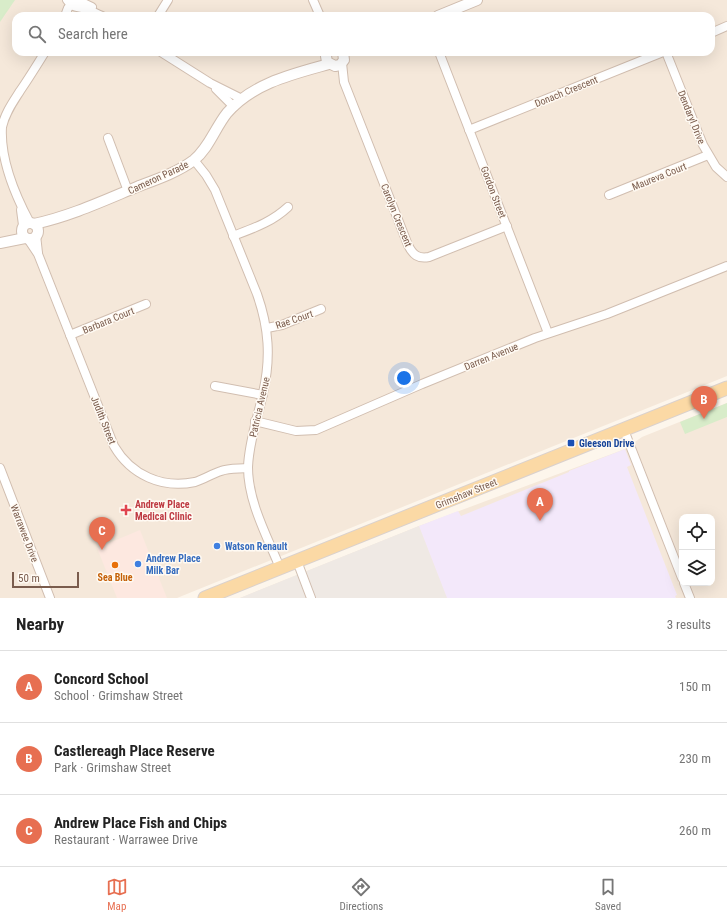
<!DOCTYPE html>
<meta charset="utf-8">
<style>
:root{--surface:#fff;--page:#f2f2f2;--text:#222;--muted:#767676;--line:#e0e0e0;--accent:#e76f51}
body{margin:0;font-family:"Roboto Condensed",sans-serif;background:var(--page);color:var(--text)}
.controls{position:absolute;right:12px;bottom:12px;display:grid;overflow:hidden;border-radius:8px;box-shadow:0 4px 16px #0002}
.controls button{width:36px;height:36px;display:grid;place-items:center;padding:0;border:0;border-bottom:1px solid var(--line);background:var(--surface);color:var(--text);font:20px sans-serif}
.scale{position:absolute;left:12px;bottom:10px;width:67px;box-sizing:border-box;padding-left:4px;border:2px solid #7a5c4d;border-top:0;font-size:11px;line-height:14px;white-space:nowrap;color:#7a5c4d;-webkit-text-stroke:3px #fffaf3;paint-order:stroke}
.you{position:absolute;left:404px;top:378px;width:14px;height:14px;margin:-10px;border:3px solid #fff;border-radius:50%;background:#1a73e8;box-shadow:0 0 0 6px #1a73e833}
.badge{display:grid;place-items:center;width:26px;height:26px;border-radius:50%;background:var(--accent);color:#fff;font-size:13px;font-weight:700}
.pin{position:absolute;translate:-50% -33px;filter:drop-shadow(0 1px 2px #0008)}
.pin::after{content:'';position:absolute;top:21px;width:14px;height:12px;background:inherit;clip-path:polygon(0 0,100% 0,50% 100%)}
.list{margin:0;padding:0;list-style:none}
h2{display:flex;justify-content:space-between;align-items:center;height:52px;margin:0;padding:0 16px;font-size:17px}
h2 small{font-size:13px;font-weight:400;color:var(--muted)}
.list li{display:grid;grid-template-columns:26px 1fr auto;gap:12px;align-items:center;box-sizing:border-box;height:72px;padding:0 16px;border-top:1px solid var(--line)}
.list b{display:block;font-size:15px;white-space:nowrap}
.list p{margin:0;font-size:13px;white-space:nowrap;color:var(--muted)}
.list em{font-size:13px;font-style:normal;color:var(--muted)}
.icon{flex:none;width:22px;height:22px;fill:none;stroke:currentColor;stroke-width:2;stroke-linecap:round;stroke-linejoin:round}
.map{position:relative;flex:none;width:727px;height:598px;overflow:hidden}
.search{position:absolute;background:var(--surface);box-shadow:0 4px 16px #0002;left:12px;right:12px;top:12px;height:44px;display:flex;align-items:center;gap:10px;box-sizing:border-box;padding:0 14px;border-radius:12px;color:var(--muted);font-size:15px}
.sheet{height:268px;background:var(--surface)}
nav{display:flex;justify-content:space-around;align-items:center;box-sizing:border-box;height:56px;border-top:1px solid var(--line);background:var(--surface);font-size:11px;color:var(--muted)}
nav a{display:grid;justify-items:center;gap:2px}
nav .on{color:var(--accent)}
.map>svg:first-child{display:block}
</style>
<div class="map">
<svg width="727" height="598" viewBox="0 0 727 598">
<rect width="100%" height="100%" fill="#fdf6ec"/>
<!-- residential -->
<g fill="#f5e8da" fill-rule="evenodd">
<path d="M0,0h727v376l-550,222h-177zM16,16h695v36h-695z"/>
<path d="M727,403v195h-487l179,-72 206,-77 17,-12zM682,517h30v66h-30z"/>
</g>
<!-- commercial -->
<path fill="#fde8e0" d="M140,530l27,68h-50l-20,-50z"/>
<!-- industrial -->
<path fill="#efe9e4" d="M419,526l28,72h-207z"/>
<!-- education -->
<path fill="#f3e8fa" d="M625,449l6,16 -4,2 50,128 -2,1 1,2h-229l-28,-72 39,-15 3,5 108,-44v-1z"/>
<!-- green -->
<g fill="#d8ecc9">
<path d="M0,0h15l-15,22z"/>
<path d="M727,403v14l-42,17 -5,-12z"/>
</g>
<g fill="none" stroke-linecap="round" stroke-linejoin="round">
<defs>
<g id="minor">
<path d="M67,0c6,9 10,6 20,9 5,2 10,5 15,7"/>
<path d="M77,0l15,7"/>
<path d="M313,0l7,16"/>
<path d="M65,16l3,-8 6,-6"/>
<path d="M158,16l10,-16"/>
<path d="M711,33l16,-7"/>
<path d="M161,52l49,31 32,16"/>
<path d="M439,52l109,281"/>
<path d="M666,52l37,93 13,22 11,10"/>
<path d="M342,63l2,19 64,163c5,10 10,14 21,12l78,-31"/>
<path d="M216,89l18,18"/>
<path d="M469,130l194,-78"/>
<path d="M108,138l20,53"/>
<path d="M194,160l12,15 9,15 42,104c12,34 14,64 6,99 -5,24 -14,48 -15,74 0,35 19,69 32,101"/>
<path d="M609,195l99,-40"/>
<path d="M21,210l2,15"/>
<path d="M30,223c-15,-28 -30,-64 -28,-96 3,-14 11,-25 18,-36 9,-13 17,-26 25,-39"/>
<path d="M36,235l2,18"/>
<path d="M233,236c21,-8 39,-14 55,-29"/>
<path d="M28,239l10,15 76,192c17,29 48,43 81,36 9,-3 17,-8 26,-11 8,-3 18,-2 27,-3"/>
<path d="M267,328l15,-3 39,-16"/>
<path d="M70,335l76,-31"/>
<path d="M215,386l48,9"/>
<path d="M255,421l41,10 20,-1 106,-46 113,-46 72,-24 120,-48"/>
<path d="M624,430l58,148"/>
<path d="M0,468l50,130"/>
<path d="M297,561l14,37"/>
<path d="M684,583l6,15"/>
</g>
<g id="tertiary">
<path d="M438,16l39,-16"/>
<path d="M327,52l-1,4 1,6 8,4 5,-1 4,-5 -1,-8"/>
<circle cx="30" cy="231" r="8"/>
<path d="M34,224c37,-8 71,-24 105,-38 19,-7 39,-14 55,-26 15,-12 21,-32 33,-47 26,-30 66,-39 102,-49"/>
<path d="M0,243l25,-5"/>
</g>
<path id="primary" d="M205,598l522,-210"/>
</defs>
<!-- minor casing -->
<use href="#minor" stroke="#d1beb0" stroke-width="10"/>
<!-- tertiary casing -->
<use href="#tertiary" stroke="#d1beb0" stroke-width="12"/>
<!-- primary casing -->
<use href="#primary" stroke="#dad1cd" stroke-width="15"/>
<!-- minor -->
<use href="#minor" stroke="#fff" stroke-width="8"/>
<!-- tertiary -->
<use href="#tertiary" stroke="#fff" stroke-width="10"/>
<!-- primary -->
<use href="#primary" stroke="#fbd9a5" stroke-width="13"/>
</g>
<!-- markers -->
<rect fill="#1a4fb4" stroke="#fffaf3" stroke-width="1.5" x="567" y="439" width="8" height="8" rx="2"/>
<path fill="#e0444e" stroke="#fffaf3" stroke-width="1.5" d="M124 504h4v4h4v4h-4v4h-4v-4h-4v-4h4z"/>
<g fill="#3f7fe0" stroke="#fffaf3" stroke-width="1.5">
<circle cx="217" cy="546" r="4"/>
<circle cx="138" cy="564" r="4"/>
</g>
<circle fill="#e8710a" stroke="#fffaf3" stroke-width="1.5" cx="115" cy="565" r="4"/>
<g text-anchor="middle" stroke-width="3" stroke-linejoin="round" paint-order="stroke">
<!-- street labels -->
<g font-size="10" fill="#7a5c4d" stroke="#fffaf3">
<text transform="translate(566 91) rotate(-22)" y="4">Donach Crescent</text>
<text transform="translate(692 117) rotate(68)" y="4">Dendaryl Drive</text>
<text transform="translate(659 176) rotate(-22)" y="4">Maureva Court</text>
<text transform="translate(158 177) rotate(-25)" y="4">Cameron Parade</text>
<text transform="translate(494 192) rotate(69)" y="4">Gordon Street</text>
<text transform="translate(397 215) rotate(68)" y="4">Carolyn Crescent</text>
<text transform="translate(294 319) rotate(-19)" y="4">Rae Court</text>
<text transform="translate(108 320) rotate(-22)" y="4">Barbara Court</text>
<text transform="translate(491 356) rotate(-22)" y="4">Darren Avenue</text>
<text transform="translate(259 407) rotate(-77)" y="4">Patricia Avenue</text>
<text transform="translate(104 420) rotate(68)" y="4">Judith Street</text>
<text transform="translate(466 493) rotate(-22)" y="4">Grimshaw Street</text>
<text transform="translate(25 533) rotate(69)" y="4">Warrawee Drive</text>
</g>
<!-- transit labels -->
<g font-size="10" font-weight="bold" fill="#164399" stroke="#fffaf3" text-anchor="start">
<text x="579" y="447">Gleeson Drive</text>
</g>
<!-- health labels -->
<g font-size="10" font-weight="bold" fill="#be3a42" stroke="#fffaf3" text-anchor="start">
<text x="135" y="508">Andrew Place<tspan x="135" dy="12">Medical Clinic</tspan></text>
</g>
<!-- shop labels -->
<g font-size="10" font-weight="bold" fill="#366cbe" stroke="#fffaf3" text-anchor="start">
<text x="225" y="550">Watson Renault</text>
<text x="146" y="562">Andrew Place<tspan x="146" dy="12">Milk Bar</tspan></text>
</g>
<!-- food labels -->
<g font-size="10" font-weight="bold" fill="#c56008" stroke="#fffaf3">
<text x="115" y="581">Sea Blue</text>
</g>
</g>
</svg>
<div class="controls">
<button><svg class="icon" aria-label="locate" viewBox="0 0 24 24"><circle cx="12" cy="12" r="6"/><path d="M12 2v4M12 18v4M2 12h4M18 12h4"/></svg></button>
<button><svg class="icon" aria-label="layers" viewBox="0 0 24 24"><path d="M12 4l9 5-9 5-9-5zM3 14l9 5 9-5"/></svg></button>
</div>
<div class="scale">50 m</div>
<div class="you"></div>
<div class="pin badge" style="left:540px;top:521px">A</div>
<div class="pin badge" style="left:704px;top:419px">B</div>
<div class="pin badge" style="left:102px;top:550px">C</div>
<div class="search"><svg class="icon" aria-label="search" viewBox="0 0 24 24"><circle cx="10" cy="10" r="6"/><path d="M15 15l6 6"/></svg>Search here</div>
</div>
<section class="sheet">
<h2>Nearby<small>3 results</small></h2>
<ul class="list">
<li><span class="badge">A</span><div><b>Concord School</b><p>School · Grimshaw Street</p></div><em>150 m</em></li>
<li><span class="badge">B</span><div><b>Castlereagh Place Reserve</b><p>Park · Grimshaw Street</p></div><em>230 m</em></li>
<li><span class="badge">C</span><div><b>Andrew Place Fish and Chips</b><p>Restaurant · Warrawee Drive</p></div><em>260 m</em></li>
</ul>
</section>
<nav>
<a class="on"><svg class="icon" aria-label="map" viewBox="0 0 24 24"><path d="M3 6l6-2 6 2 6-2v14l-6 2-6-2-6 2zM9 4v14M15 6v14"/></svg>Map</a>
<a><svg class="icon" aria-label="directions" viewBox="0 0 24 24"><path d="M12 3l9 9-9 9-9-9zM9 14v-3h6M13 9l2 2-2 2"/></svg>Directions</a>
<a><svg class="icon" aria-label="saved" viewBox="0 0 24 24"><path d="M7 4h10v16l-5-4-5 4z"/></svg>Saved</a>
</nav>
